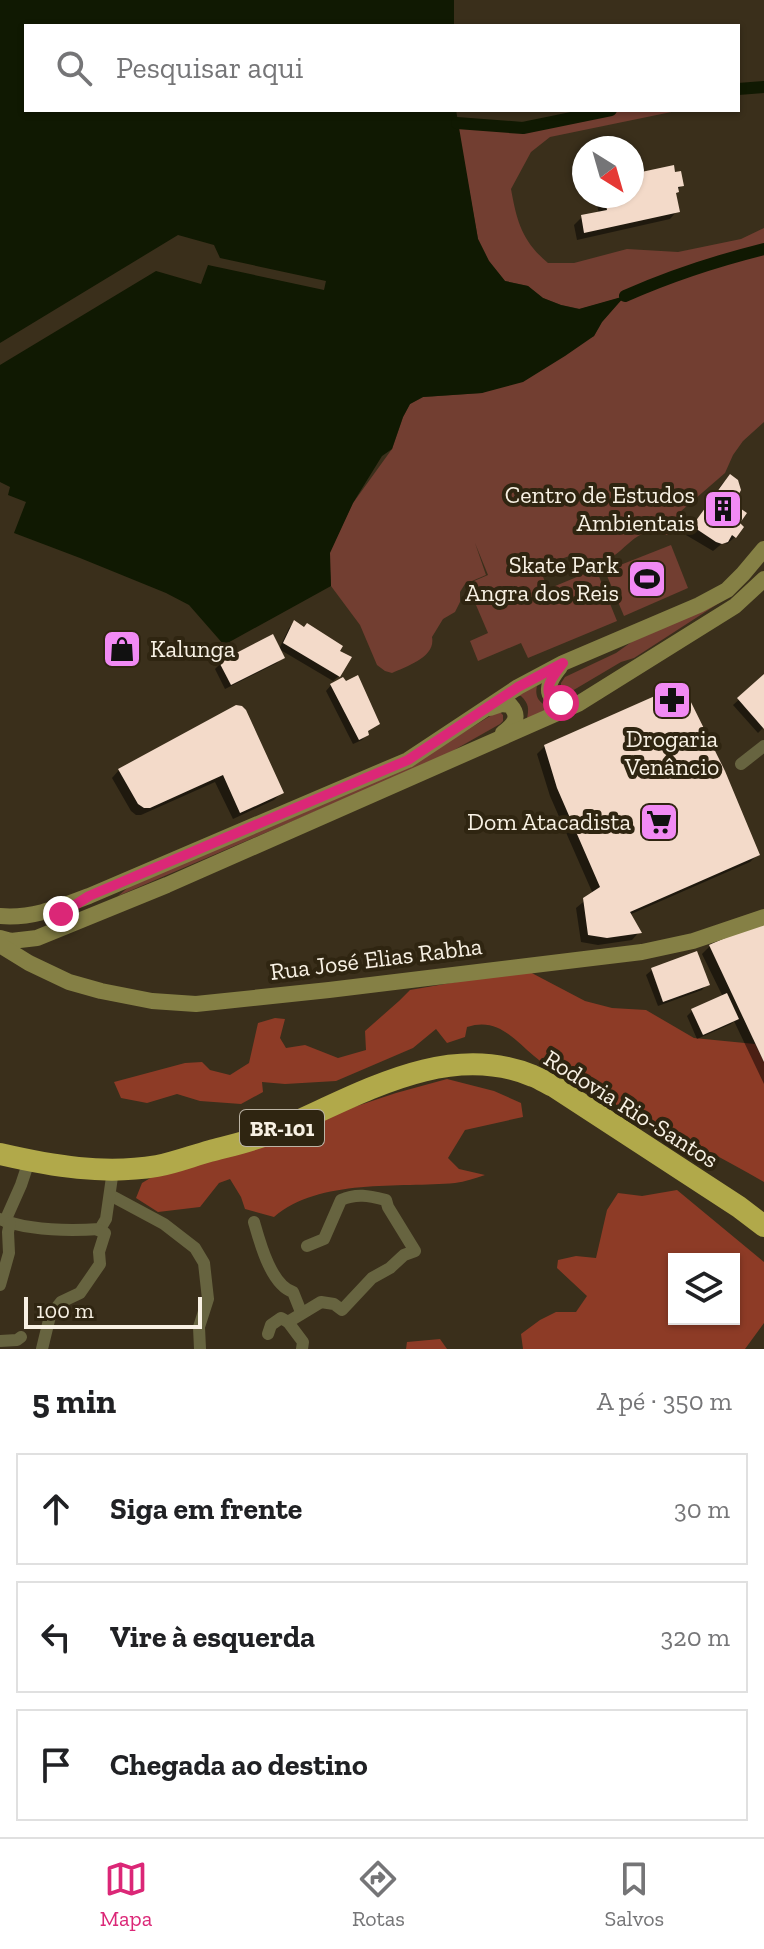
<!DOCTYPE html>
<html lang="pt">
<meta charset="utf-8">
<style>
:root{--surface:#fff;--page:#f6f6f6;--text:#202124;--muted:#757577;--line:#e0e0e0;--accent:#db2777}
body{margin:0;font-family:"Zilla Slab",serif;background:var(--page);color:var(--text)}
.controls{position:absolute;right:24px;bottom:24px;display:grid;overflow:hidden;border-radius:0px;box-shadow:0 2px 6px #0004}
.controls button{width:72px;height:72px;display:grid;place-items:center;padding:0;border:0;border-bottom:2px solid var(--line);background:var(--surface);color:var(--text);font:40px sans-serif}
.compass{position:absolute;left:572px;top:136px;width:72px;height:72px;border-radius:50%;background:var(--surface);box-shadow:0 2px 6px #0004;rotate:143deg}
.scale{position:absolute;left:24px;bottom:20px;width:178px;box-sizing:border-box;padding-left:8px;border:4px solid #f8f1e4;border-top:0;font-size:22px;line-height:28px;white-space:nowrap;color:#f8f1e4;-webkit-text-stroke:6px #2f2511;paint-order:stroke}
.stop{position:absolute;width:24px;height:24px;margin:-18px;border:6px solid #db2777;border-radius:50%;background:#fff}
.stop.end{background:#db2777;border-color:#fff;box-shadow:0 2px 8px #0008}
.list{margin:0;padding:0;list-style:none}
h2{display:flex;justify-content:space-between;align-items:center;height:104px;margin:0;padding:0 32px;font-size:34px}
h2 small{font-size:26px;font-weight:400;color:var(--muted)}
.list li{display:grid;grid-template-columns:52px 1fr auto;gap:24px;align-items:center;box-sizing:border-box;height:112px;margin:0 16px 16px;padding:0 16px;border:2px solid var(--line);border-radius:0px}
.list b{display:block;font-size:30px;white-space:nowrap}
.list em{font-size:26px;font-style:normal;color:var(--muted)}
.icon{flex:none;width:44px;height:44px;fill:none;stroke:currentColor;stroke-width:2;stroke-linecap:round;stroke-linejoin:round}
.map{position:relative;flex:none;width:764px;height:1349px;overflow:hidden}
.search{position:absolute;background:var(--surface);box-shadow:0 2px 6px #0004;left:24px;right:24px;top:24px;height:88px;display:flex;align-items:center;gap:20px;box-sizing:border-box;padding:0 28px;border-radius:0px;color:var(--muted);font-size:30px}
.sheet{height:488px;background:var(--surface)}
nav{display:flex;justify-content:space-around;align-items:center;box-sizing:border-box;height:112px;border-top:2px solid var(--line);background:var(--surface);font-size:22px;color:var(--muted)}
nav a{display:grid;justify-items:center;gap:4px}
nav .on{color:var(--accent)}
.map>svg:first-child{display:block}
</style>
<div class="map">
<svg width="764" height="1349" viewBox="0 0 764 1349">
<rect width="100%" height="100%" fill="#3a2f1b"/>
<!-- green -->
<g fill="#723e31">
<path d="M611,110h70l-131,27 -19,15 -20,37c6,33 11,52 37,74h26l53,-14 51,3 63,-13 23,-11v194l-21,19 -10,14 -8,18 -45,39 -6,10v6l-2,5 -6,2c-34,-16 -44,32 -75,27 -6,-1 -13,-5 -19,-7l-33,12 9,22 48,-20 21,52 -89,37 -7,-15 -43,18 -8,-20 18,-8 -21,-49 21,-9 -13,-32 11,32 -21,9 -5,8v10l-5,10 -12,7 -11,18c4,20 -25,29 -40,36l-7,-2 -8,-6 -17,-40 -29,-39 -2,-33 24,-50 39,-54 11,-32 7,-13 13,-7 59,-4 112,-57 8,-14 21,-25 -43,12 -19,-4 -18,-7 -15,-12 -23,-5 -16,-20 -11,-22 -21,-116 66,5z"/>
<path d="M671,545l17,43 -64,28 -19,-45z"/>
<path d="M733,594l-99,64 -13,4 -49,29h-8l-3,-4v-4l4,-6 51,-24 24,-17z"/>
<path d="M537,686c-3,12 4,19 15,21l-25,12c2,-11 2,-15 -6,-23l-8,-1z"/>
<path d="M500,712l3,3v6l-3,3 -60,34 -322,138 13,-11 304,-135 60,-37z"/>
</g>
<!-- forest -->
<g fill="#8d3b26" fill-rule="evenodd">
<path d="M526,970l59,31 27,7 34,2 48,28 61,6 9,18v120c-21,-12 -42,-24 -64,-35 -56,-29 -117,-49 -166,-91 -21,-18 -37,-39 -67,-29l-2,10 -18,6 -11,-14 -23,19 -77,33 -51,3 -23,-2 1,10 -22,12 -41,-3 -23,-7 -30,9 -26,-5 -7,-16 71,-19 17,-1 8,8 20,5 19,-12 9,-40 17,-5 10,1 -5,19 6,10 19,-3 33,13 28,-8 -1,-19 34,-30 11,-11z"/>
<path d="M447,1079l47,12 27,12 2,14 -58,13 -17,28 11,11 26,6c-10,3 -20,7 -30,8 -55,5 -136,-5 -181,34l-29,-8 -4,-12 -11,-18 -11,4 -19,24 -42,5 -22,-14 6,-15 20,-12 234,-78z"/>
<path d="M677,1190l87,72v61l-19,26h-222l-2,-15 19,-14 16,-8h20l11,-16 -30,-28 1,-8 18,-4 20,2 11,-48 11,-17 24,3zM734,1259v60h-60v-60z"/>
<path d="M440,1339l7,10h-41l1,-7z"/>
</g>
<!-- water -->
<path fill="#101902" d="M0,0h454v26h-428v84h430l22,129 11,22 16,20 23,5 15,12 18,7 18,4 46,-13 -23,26 -8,14 -29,20 -42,26 -41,11 -59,4 -13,7 -7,13 -11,32 -10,7 -29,47 -23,50 1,33 -107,59 -35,-40 -23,-12 -86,-35 -66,-25 12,-31 -18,-7 2,-8 -10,-5v-117l156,-94 45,13 7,-19 116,25 2,-9 -106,-23 -6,-13 -36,-10 -178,108z"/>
<!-- shadow -->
<g fill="#0007">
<path d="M632,176l50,9 -8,9 3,17 -7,8 -93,21 -3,-15 8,-8 17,-3 -4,-18h37z"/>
<path d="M730,477l2,28 5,19 -2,13 -8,7 -3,-2 -11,9 -27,-16 36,-51z"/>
<path d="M294,623l44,29 1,24 -6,5 -54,-32 10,-21z"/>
<path d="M282,657l-5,6 -52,26 -10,-20 5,-5z"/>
<path d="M763,678l1,49 -6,6 -25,-28z"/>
<path d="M345,684l33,40 -12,8 1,2 -5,6 -9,4 -27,-53 5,-6z"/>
<path d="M236,707l45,86 -7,7 -41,19 -18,-37 -74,33h-5l-5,-4 -19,-33 7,-8z"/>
<path d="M545,746l212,109 -7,7 -121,53 10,17 -7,8 -34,5 -17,-3 -5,-34 17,-14 -43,-98 -13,-42z"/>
<path d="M764,923v161l-30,-63 -3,3 -34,15 -10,-23 5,-5 31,-14 -21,-43 8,-8z"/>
<path d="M652,970l55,14 -5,6 -44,16 -12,-31z"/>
</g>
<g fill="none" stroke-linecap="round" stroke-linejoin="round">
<!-- canal -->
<g stroke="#101902" stroke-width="12">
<path d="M738,89l26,-2"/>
<path d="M457,123l66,5 88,-18"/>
<path d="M625,296c45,-20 91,-35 139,-47"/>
</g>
</g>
<!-- building -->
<g fill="#f3dac9">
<path d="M674,165l1,7 6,-1 3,15 -6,1 1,5 -3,1 4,19 -96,21 -3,-18 26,-5 -3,-14h28v-22z"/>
<path d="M730,474l8,6 3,10 -7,14 13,9 -7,10 4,4 -8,11 -4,-3 -4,7 -6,2 -6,-2 -24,-16z"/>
<path d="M294,620l10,7 3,-4 36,23 -3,5 12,6 -12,20 -57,-34z"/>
<path d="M273,634l12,24 -54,27 -12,-23z"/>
<path d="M764,674v55l-27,-31z"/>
<path d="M358,675l22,49 -12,7 1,4 -10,5 -29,-56 13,-7 3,4z"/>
<path d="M682,684l43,87 35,84 -130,57 12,21 -35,5 -19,-3 -5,-37 17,-11 -43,-99 -13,-43z"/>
<path d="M236,705l6,1 4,4 38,83 -44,20 -17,-38 -73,33h-6l-6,-4 -20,-35z"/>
<path d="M764,921v141l-55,-117z"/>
<path d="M697,951l13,34 -47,17 -12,-34z"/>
<path d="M727,993l12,26 -36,16 -12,-26z"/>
</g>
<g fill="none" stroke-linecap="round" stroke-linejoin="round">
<!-- street -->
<g stroke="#676440" stroke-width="12">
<path d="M741,764l23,-18"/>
<path d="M110,1195l54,29 31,24 9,15 4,36 -9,28 1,22"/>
<path d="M0,1219c30,12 68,12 100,10l6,-10 7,-49"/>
<path d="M5,1221l16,-36 8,-24"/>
<path d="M254,1222c6,21 17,63 39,70l8,20"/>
<path d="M0,1285l9,-32 -1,-21 2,-9"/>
<path d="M288,1322l15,20 -1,7"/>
<path d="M268,1334l3,-9 10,-7 7,4 33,-20 13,2 8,6 30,-32 18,-10 14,-13 11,-4 -27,-44 -2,-7c-17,-4 -29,-7 -45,0l-17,39 -17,7"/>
<path d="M0,1341l17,-1 4,-3"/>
<path d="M42,1349l8,-33 11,-14 19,-9 20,-29 -1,-12 6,-19 -7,-3"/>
</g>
<!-- secondary -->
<g stroke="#858045" stroke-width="16">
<path d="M560,667c-18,22 -15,37 16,37"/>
<path d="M490,708l12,-4 8,1c11,12 4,20 -7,28"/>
<path d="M0,916c32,3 60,-9 89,-20l319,-136 110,-73 45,-24 136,-58 28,-15 16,-16 21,-25"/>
<path d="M0,938l11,3 26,-3 130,-53 411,-181 157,-98 29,-27"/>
<path d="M0,945l29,18 40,19 32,9 51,10 44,3 133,-14 313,-38 51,-11 71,-24"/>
</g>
<!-- highway -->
<path stroke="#b1a94a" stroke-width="22" d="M0,1154c52,12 104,21 157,12 17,-3 35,-10 53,-15 19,-5 39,-9 58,-17 82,-33 174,-96 265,-58 8,3 15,8 22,11l184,120 25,19"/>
</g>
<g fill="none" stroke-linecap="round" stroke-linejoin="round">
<!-- route -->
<path stroke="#db2777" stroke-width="10" d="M61,914l28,-18 319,-136 110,-73 45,-24c-10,13 -26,31 -2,40"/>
</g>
<!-- icons -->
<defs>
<symbol id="building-square" viewBox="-11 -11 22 22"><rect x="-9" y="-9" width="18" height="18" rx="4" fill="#f18af4" stroke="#2f2511"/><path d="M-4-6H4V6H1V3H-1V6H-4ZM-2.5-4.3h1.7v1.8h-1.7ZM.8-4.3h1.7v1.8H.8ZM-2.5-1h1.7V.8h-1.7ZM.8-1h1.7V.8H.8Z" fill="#111"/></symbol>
<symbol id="stadium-square" viewBox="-11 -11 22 22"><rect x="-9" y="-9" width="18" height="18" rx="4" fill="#f18af4" stroke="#2f2511"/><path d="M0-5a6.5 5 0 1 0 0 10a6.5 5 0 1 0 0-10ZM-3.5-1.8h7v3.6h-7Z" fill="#111"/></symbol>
<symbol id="shop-square" viewBox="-11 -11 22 22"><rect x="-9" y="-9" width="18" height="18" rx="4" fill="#f18af4" stroke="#2f2511"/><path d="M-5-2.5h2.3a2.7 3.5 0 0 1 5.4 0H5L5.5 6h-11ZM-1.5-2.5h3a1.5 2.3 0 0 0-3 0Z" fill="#111"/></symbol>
<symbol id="pharmacy-square" viewBox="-11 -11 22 22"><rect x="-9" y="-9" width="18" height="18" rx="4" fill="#f18af4" stroke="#2f2511"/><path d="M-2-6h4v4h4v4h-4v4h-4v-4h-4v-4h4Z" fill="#111"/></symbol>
<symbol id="supermarket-square" viewBox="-11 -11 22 22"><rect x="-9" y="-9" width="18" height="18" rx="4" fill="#f18af4" stroke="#2f2511"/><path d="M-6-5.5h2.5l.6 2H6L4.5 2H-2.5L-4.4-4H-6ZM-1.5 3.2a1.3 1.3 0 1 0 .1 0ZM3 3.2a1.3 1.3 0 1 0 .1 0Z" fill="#111"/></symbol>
</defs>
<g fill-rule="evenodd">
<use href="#building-square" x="701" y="487" width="44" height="44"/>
<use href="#stadium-square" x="625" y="557" width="44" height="44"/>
<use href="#shop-square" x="100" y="627" width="44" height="44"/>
<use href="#pharmacy-square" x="650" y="678" width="44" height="44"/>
<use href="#supermarket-square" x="637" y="800" width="44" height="44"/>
</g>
<g text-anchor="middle" stroke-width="8" stroke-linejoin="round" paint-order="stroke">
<!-- shield labels -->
<rect fill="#2f2511" stroke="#bcb4a5" stroke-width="2" x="240" y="1110" width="84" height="36" rx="6"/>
<g font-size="22" font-weight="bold" fill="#f8f1e4">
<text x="282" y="1136">BR-101</text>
</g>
<!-- poi labels -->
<g font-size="24" fill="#f8f1e4" stroke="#2f2511" text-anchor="end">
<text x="695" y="503">Centro de Estudos<tspan x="695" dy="28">Ambientais</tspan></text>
<text x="619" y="573">Skate Park<tspan x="619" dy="28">Angra dos Reis</tspan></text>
<text x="150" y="657" text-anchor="start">Kalunga</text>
<text x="672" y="747" text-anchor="middle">Drogaria<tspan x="672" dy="28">Venâncio</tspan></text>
<text x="631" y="830">Dom Atacadista</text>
</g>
<!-- street labels -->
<g font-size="24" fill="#f8f1e4" stroke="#2f2511">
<text transform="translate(376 959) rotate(-7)" y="8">Rua José Elias Rabha</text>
<text transform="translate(631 1109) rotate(32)" y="8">Rodovia Rio-Santos</text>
</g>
</g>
</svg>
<div class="controls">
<button><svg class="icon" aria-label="layers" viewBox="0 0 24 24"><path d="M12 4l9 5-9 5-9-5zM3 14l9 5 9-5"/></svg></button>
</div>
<svg class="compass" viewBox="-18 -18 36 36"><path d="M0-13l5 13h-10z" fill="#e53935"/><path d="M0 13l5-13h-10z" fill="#757577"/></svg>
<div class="scale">100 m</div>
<div class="stop" style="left:561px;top:703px"></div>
<div class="stop end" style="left:61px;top:914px"></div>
<div class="search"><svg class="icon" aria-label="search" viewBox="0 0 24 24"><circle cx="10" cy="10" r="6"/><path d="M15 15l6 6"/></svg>Pesquisar aqui</div>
</div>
<section class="sheet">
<h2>5 min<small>A pé · 350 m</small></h2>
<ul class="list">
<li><svg class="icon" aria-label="ahead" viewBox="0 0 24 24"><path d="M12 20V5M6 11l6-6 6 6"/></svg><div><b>Siga em frente</b></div><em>30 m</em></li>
<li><svg class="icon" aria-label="left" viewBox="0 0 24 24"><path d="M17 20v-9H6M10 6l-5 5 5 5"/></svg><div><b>Vire à esquerda</b></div><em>320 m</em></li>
<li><svg class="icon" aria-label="arrive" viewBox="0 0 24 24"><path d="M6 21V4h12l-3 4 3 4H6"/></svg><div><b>Chegada ao destino</b></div></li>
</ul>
</section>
<nav>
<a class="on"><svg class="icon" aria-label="map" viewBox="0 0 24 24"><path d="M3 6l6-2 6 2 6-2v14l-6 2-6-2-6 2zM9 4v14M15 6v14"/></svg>Mapa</a>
<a><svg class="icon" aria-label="directions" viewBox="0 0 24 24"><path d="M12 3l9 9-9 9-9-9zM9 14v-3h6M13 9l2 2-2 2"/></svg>Rotas</a>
<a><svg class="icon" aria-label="saved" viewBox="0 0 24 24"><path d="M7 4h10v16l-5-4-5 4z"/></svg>Salvos</a>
</nav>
